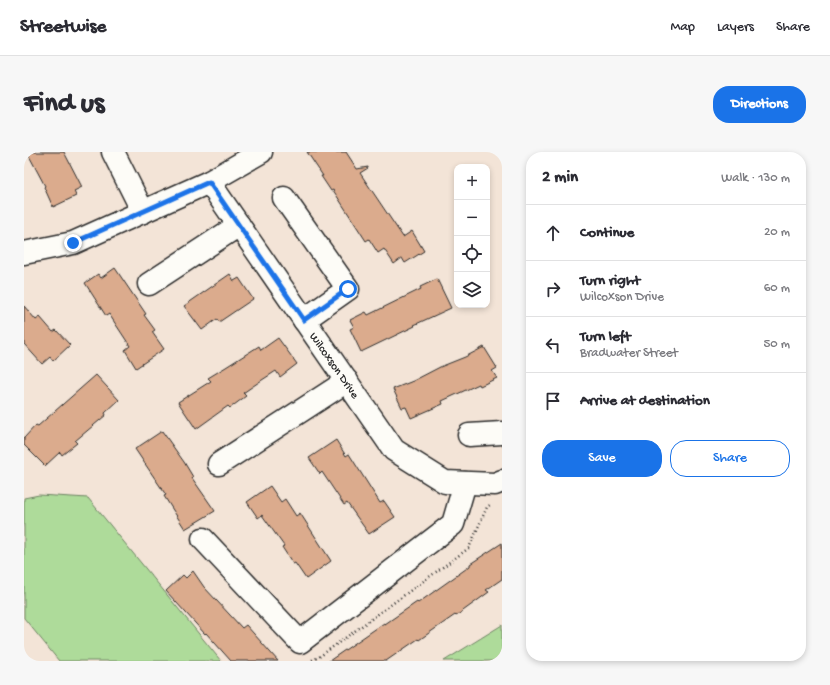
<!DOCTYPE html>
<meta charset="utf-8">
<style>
:root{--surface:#fff;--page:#f7f7f7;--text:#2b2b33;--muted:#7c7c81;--line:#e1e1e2;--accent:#1a73e8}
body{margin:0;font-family:"Gochi Hand",sans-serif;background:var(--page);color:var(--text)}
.controls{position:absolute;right:12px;top:12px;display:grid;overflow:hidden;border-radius:8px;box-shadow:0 2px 6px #0003}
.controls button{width:36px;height:36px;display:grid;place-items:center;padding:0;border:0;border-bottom:1px solid var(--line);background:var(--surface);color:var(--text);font:20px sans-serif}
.stop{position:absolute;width:12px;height:12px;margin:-9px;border:3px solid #1a73e8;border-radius:50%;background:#fff}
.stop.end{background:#1a73e8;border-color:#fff;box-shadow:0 1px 4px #0008}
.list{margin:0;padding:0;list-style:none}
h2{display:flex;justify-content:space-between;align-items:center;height:52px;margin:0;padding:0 16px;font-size:17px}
h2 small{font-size:13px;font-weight:400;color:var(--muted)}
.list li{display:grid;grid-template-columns:26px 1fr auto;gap:12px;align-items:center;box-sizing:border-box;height:56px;padding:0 16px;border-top:1px solid var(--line)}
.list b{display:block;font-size:15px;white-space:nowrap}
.list p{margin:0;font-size:13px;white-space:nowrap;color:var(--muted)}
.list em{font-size:13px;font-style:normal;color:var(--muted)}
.actions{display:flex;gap:8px;padding:12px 16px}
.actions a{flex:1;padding:9px 0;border:1px solid var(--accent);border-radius:16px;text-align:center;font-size:14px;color:var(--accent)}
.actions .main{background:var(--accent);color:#fff}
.icon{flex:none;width:22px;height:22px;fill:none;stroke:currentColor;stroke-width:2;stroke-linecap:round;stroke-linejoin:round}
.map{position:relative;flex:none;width:478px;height:509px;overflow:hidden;border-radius:16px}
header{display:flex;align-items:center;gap:24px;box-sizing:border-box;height:56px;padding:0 20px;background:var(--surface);border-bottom:1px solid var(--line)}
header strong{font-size:19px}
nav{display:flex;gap:22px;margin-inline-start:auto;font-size:14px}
.intro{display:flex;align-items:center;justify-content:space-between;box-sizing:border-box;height:96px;padding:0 24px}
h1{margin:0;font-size:28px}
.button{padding:10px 18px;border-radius:16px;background:var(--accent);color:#fff;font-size:14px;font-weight:700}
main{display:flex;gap:24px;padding:0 24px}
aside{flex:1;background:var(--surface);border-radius:16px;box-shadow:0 2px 6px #0003}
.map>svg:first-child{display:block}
</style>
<header>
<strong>Streetwise</strong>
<nav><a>Map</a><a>Layers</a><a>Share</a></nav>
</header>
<div class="intro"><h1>Find us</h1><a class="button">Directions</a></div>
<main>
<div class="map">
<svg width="478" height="509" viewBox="0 0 478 509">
<rect width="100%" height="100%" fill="#f3e4d7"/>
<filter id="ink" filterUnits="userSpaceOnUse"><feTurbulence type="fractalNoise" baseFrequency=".025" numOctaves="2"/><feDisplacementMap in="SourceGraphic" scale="8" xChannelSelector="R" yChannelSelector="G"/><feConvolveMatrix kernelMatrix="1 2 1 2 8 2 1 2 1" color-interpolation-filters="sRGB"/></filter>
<g filter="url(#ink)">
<!-- green -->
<g fill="#aedb9a" stroke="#6c8362">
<path d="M15,343l49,3 133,163h-162l-35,-43v-120z"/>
<path d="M478,473v36h-58z"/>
</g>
<!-- building -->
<g fill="#dbab8d" stroke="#2b2b2b">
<path d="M3,0h37l18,35 -8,4 2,5 -23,11 -9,-20 1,-1z"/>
<path d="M283,0h39l11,17 11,-2v1l-8,5 43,64 9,-6 12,20 -19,12 -3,-5 -8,6 -10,-15 -6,4 -9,-14 -3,2 -33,-51 -2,1 -10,-15h2z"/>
<path d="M91,116l31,46 -2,1 11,15 -3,2 12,17 -28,19 -11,-18 5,-4 -21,-32 -3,2 -21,-33 13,-9 3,4z"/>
<path d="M206,122l4,7 5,-3 14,21 -34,23 -2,-3 -15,11 -18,-24z"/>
<path d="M413,127l14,29 -37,17 1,1 -54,26 -11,-23 4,-2 -4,-7 16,-8 2,3 53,-26 -1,-2z"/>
<path d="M0,154l12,14 4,-3 13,15 3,-2 14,15 -17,16 -3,-4 -8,7 -18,-20z"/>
<path d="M254,186l19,26 -17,13 -4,-6 -17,11 -16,11 3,3 -16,12 -2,-2 -32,23 -18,-27 33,-21 -3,-3 18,-11 33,-21 2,4z"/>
<path d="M460,195l13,21 -5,3 5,7 -17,8 -1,-2 -37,17 1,3 -32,14 -5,-11 -4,1 -9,-19 20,-8 27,-14 25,-10z"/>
<path d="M72,223l23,25 -14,13 1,2 -31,26 2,2 -15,12 -2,-3 -15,14 -21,-21v-7l12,-13 2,1z"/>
<path d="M138,279l22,31 9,15 -1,1 23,33 -30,18 -21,-33 2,-1 -31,-46z"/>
<path d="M312,288l10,16 3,-2 31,49 4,-2 11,16 -26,17 -22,-31 -3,2 -22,-33 -2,2 -11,-16z"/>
<path d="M246,334l11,16 4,-3 11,17 4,-3 31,48 -25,18 -11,-16 -2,1 -11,-17 2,-1 -22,-31 -4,3 -11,-16z"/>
<path d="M478,391v36l-16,11 3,2 -33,24 -1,-1 -36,25 -1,-1 -32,22h-57l55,-38 1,1 32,-22 1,1 52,-37v-2z"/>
<path d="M169,419l11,16 38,41 4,-3 32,36h-47l-25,-28 -1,1 -39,-43 17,-16 3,3z"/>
</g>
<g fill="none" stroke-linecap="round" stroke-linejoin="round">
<defs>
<g id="minor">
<path d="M89,0l30,60"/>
<path d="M185,30l185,268 51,32 50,2 7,-3"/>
<path d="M260,46l64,91 -44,31"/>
<path d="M0,101l49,-10 136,-61 52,-30"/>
<path d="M125,132l90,-59"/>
<path d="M445,283l33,-2"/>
<path d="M195,312l128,-83"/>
<path d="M179,387l97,103 153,-118 12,-41"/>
</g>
</defs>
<!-- minor casing -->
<use href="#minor" stroke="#2b2b2b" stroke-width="25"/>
<!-- path -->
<path stroke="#2b2b2b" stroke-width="2.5" stroke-dasharray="1 3" stroke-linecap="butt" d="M288,508l7,-3 150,-109 18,-41 3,-2"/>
<!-- minor -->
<use href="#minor" stroke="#fdfcf7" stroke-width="22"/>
</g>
</g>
<g fill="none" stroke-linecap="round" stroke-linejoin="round" filter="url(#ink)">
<!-- route -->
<path stroke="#1a73e8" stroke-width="5" d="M49,91l136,-61 95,138 44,-31"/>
</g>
<g text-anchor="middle" stroke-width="3" stroke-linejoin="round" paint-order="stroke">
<!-- street labels -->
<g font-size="12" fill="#2b2b2b" stroke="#fdfcf7">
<text transform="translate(311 213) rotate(55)" y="4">Wilcoxson Drive</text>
</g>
</g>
</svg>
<div class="controls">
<button>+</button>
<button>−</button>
<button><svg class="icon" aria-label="locate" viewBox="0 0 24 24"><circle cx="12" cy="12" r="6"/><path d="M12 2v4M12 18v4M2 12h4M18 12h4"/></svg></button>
<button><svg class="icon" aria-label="layers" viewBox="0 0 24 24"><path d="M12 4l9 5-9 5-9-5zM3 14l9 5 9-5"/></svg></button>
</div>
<div class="stop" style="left:324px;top:137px"></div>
<div class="stop end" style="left:49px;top:91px"></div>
</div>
<aside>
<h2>2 min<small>Walk · 130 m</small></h2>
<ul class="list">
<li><svg class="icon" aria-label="ahead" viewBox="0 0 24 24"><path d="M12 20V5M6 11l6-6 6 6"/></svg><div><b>Continue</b></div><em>20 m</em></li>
<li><svg class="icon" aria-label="right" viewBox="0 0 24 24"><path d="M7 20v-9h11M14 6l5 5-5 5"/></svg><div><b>Turn right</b><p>Wilcoxson Drive</p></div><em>60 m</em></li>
<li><svg class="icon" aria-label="left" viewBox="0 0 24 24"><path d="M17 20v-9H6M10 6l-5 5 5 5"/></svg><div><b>Turn left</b><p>Bradwater Street</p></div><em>50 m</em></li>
<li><svg class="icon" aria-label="arrive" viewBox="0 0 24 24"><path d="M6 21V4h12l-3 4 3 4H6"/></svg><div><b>Arrive at destination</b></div></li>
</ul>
<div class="actions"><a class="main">Save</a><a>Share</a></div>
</aside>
</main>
